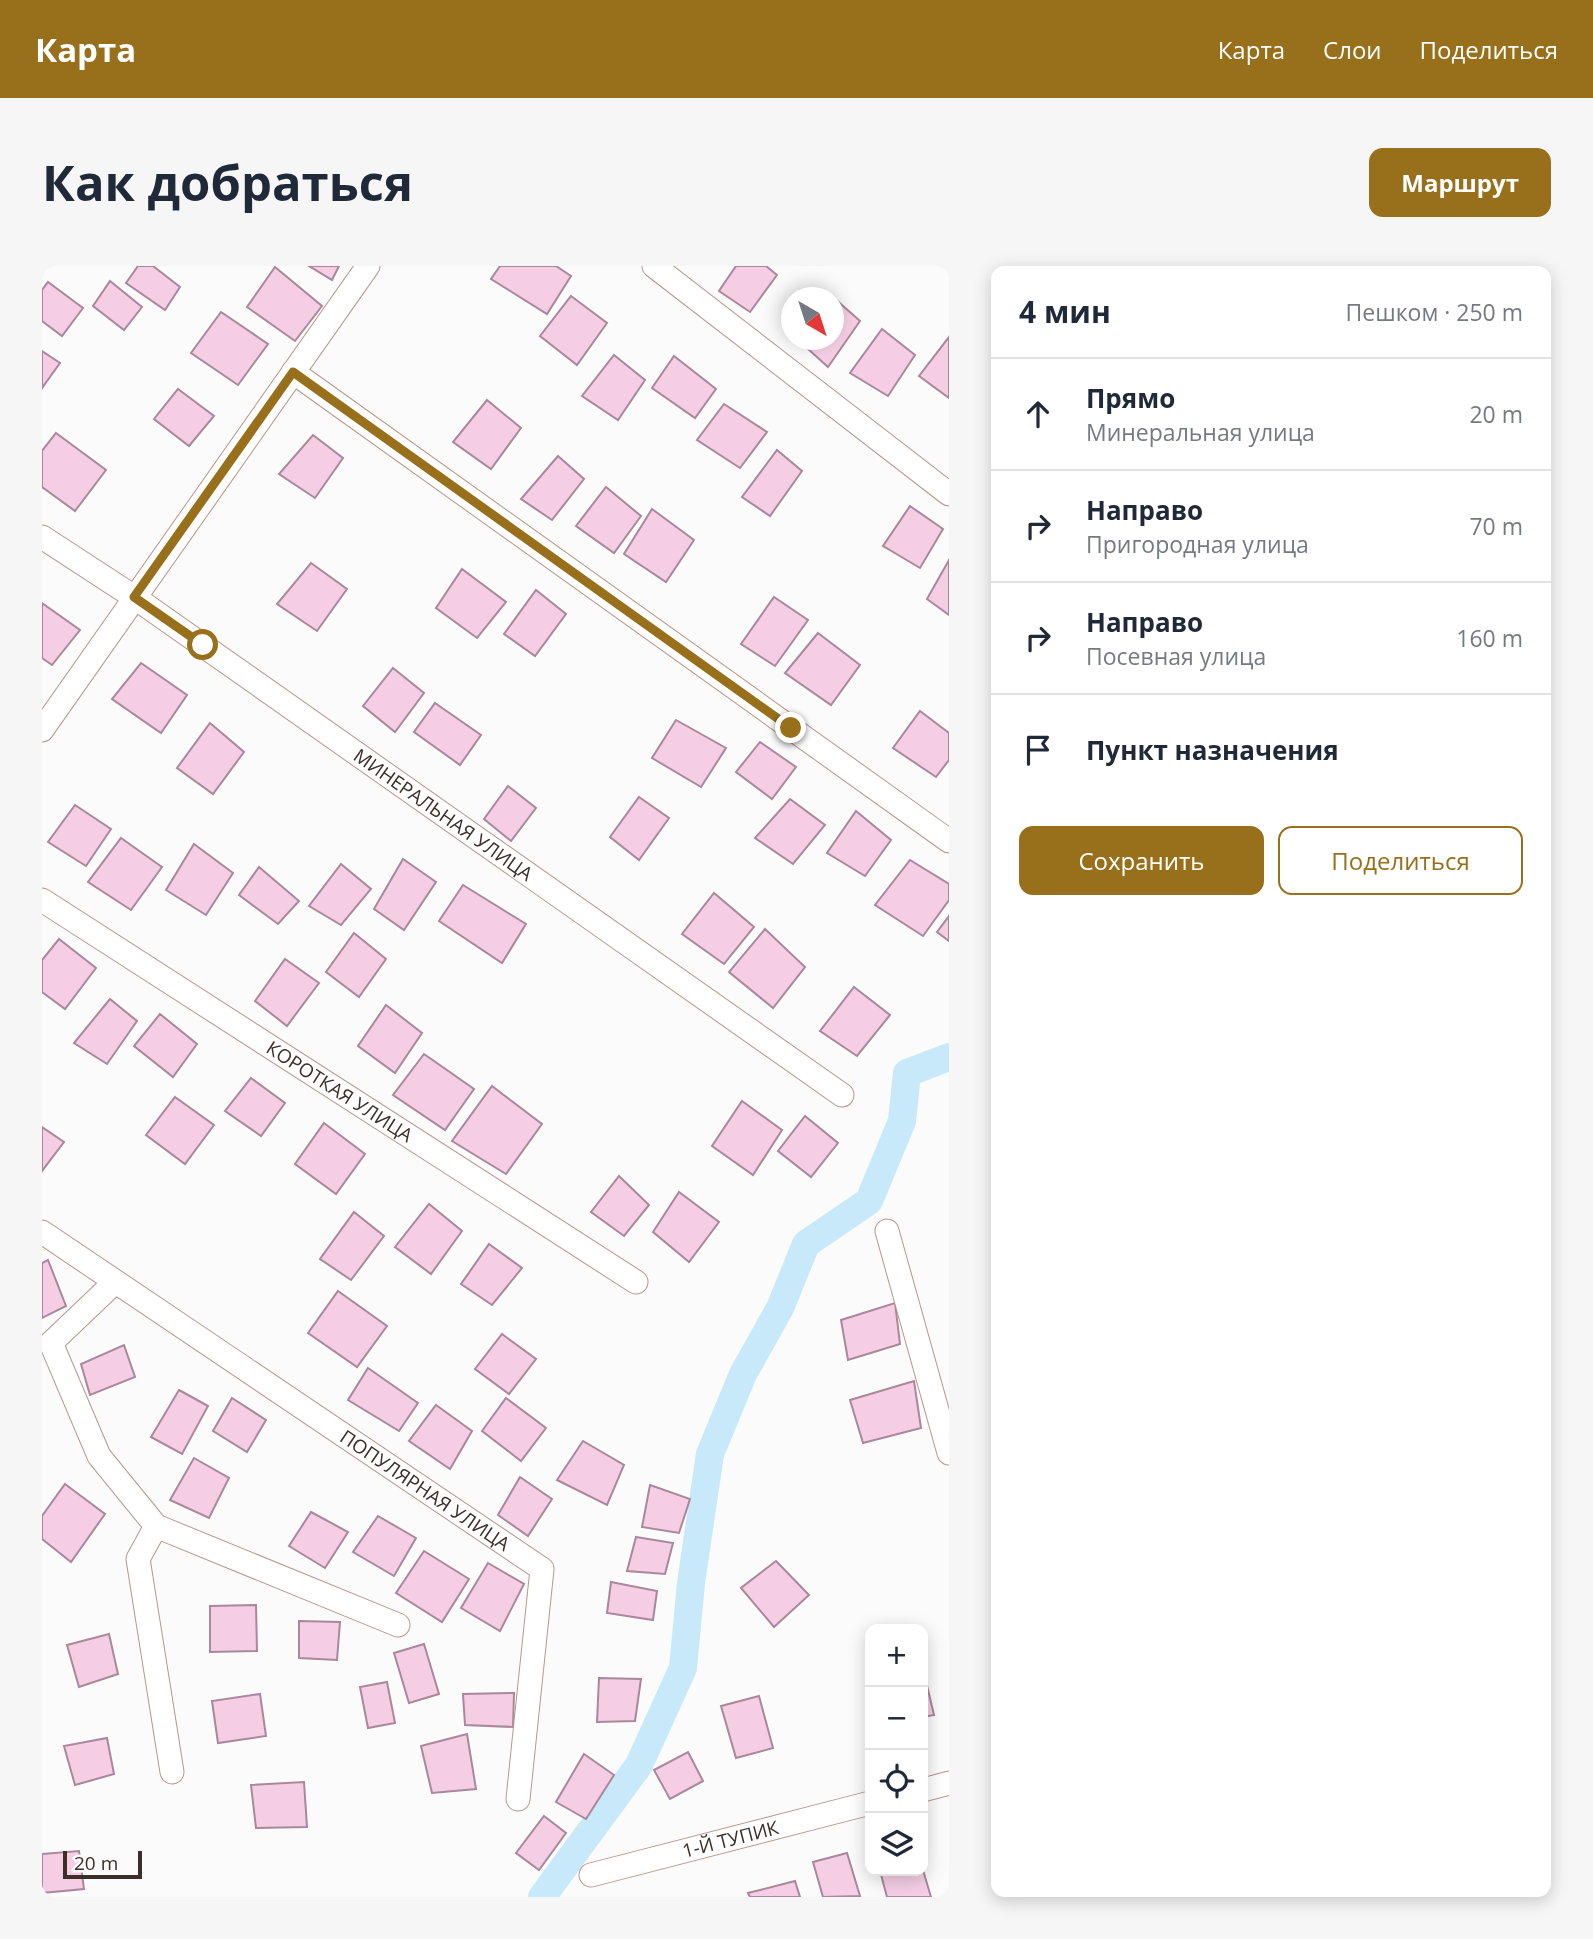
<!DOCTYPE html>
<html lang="ru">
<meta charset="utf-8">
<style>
:root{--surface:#fff;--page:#f6f6f7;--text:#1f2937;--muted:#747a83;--line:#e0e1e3;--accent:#98701b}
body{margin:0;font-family:"Open Sans",sans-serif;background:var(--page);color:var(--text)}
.controls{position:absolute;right:21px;bottom:21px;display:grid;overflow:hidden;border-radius:14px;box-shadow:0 4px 18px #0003}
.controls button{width:63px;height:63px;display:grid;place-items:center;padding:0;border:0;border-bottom:2px solid var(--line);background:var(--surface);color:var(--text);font:35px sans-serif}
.compass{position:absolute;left:739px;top:21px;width:63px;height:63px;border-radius:50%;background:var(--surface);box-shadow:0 4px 18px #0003;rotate:141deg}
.scale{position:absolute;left:21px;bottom:18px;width:79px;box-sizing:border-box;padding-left:7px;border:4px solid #3c2e28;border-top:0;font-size:19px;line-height:24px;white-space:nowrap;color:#3c2e28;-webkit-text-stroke:5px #fbfbfb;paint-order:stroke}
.stop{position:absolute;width:21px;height:21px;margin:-16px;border:5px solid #98701b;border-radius:50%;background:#fff}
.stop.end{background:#98701b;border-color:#fff;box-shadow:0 2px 7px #0008}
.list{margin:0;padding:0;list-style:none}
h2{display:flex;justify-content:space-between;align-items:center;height:91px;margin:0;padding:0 28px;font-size:30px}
h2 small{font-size:23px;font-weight:400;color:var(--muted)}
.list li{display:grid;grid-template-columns:46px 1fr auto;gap:21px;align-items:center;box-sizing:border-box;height:112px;padding:0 28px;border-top:2px solid var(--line)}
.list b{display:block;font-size:26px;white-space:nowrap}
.list p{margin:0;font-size:23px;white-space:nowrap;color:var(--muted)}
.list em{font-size:23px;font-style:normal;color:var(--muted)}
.actions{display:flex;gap:14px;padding:21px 28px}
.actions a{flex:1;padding:16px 0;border:2px solid var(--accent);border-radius:14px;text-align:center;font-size:24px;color:var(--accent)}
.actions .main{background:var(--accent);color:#fff}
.icon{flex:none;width:38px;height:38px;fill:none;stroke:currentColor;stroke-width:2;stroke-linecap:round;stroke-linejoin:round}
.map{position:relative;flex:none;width:907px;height:1631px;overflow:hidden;border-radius:14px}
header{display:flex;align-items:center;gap:42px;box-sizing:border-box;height:98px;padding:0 35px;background:var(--accent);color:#fff}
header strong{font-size:33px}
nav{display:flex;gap:38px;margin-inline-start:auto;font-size:24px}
.intro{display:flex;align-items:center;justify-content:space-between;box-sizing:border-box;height:168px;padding:0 42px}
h1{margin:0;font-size:49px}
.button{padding:18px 32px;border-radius:14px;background:var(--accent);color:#fff;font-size:24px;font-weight:700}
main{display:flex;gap:42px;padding:0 42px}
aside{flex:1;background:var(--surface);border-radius:14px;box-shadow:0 4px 18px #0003}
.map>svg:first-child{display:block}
</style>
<header>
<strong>Карта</strong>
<nav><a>Карта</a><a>Слои</a><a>Поделиться</a></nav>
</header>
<div class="intro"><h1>Как добраться</h1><a class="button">Маршрут</a></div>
<main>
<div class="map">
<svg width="907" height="1631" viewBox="0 0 907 1631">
<rect width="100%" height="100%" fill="#fbfbfb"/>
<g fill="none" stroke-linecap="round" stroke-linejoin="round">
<!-- canal -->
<path stroke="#c7e9fa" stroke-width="28" d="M500,1631l97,-132 44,-97 8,-85 19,-129 33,-80 37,-66 26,-64 63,-43 33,-80 5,-48 42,-16"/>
</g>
<!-- building -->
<g fill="#f5cee4" stroke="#a9889b" stroke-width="2">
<path d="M96,0h15l27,21 -15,23 -39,-27z"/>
<path d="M267,0h30l-7,14z"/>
<path d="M458,0h56l15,10 -24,38 -56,-35z"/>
<path d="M694,0h30l11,9 -27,37 -31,-21z"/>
<path d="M233,1l47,39 -27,35 -48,-34z"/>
<path d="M68,15l32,26 -18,23 -31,-24z"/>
<path d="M6,16l35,26 -21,28 -20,-15v-31z"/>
<path d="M529,30l36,27 -30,42 -37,-29z"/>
<path d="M792,32l26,23 -32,46 -30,-27h36z"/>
<path d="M179,46l47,32 -30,41 -47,-32z"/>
<path d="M840,63l33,26 -27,41 -38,-23z"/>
<path d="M907,71v61l-30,-22z"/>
<path d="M0,85l18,12 -18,25z"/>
<path d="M572,89l31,25 -27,40 -36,-24z"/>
<path d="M632,90l42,33 -21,29 -43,-30z"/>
<path d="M136,123l36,27 -25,30 -35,-27z"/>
<path d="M445,134l34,28 -30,41 -38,-27z"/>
<path d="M682,138l43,28 -27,36 -43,-28z"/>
<path d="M14,167l50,37 -31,41 -33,-24v-36z"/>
<path d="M271,169l30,23 -28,40 -36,-24z"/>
<path d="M735,184l25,21 -32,45 -28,-19z"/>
<path d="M516,190l26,23 -32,41 -31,-21z"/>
<path d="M564,221l35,29 -27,37 -38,-27z"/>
<path d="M868,240l33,23 -23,39 -37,-22z"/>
<path d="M610,243l42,31 -28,42 -42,-28z"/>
<path d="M907,294v55l-22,-16z"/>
<path d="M269,297l36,26 -30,42 -40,-27z"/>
<path d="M420,303l44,33 -29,36 -41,-30z"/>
<path d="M494,324l30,24 -31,42 -31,-22z"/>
<path d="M732,331l34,23 -33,46 -34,-22z"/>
<path d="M0,337l38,27 -28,35 -10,-7z"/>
<path d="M776,367l42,32 -29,40 -46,-32z"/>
<path d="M99,397l46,32 -26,38 -49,-34z"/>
<path d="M351,402l31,25 -29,39 -32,-26z"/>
<path d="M393,437l46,32 -21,30 -46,-33z"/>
<path d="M878,445l29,22v27l-13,17 -43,-29z"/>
<path d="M634,454l50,28 -25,39 -49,-29z"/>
<path d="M168,457l34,29 -31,42 -36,-26z"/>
<path d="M718,476l36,25 -24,32 -36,-27z"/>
<path d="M466,520l28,22 -25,33 -27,-22z"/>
<path d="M597,531l30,21 -30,42 -29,-23z"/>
<path d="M748,533l35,26 -32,39 -38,-26z"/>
<path d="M33,539l36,24 -25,37 -38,-24z"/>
<path d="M814,545l35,29 -26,36 -38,-23z"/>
<path d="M79,572l41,29 -31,43 -43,-28z"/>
<path d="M152,578l39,29 -27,42 -40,-25z"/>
<path d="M361,593l33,23 -32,48 -30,-21z"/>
<path d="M868,594l39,24v16l-26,36 -48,-31z"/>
<path d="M299,598l30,25 -30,36 -32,-19z"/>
<path d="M217,601l40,34 -21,23 -39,-29z"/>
<path d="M421,619l63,39 -24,39 -63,-42z"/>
<path d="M672,627l40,34 -30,37 -42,-30z"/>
<path d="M907,650v25l-12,-9z"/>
<path d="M723,663l40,38 -32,41 -44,-36z"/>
<path d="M312,667l32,26 -27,38 -33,-25z"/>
<path d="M17,673l37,29 -31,41 -23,-17v-32z"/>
<path d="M243,693l34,24 -32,43 -32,-25z"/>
<path d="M812,721l36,28 -33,41 -37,-25z"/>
<path d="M68,733l27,22 -30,43 -33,-21z"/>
<path d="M344,739l36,28 -27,40 -37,-27z"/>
<path d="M118,748l37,30 -24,33 -39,-31z"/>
<path d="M382,788l50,35 -29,41 -52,-35z"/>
<path d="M209,812l34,25 -24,33 -36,-25z"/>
<path d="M450,820l50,38 -36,50 -54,-33z"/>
<path d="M133,831l39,28 -29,39 -39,-29z"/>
<path d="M700,835l40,29 -29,45 -41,-29z"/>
<path d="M763,850l33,27 -27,34 -33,-26z"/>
<path d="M282,857l41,31 -29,40 -41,-30z"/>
<path d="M0,861l22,15 -22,29z"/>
<path d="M577,910l30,29 -25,31 -33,-24z"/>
<path d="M637,926l40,30 -30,40 -36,-30z"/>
<path d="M387,938l33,27 -31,43 -36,-27z"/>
<path d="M312,946l30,24 -33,44 -31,-21z"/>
<path d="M447,978l33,24 -30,37 -31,-21z"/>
<path d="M6,994l18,46 -24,12v-55z"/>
<path d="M296,1025l49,35 -30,41 -49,-34z"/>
<path d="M853,1037l5,41 -52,16 -7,-40z"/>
<path d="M460,1068l34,25 -27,35 -34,-25z"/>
<path d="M82,1079l11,32 -45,18 -9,-31z"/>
<path d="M326,1102l50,35 -19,28 -51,-31z"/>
<path d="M872,1115l7,47 -58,15 -13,-43z"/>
<path d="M137,1124l29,16 -26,48 -31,-17z"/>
<path d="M190,1132l34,22 -19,32 -34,-21z"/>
<path d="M464,1132l40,30 -25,33 -39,-30z"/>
<path d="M394,1139l36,26 -22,38 -41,-28z"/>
<path d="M541,1175l41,24 -17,40 -50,-25z"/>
<path d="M152,1192l35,20 -20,40 -39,-18z"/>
<path d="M478,1211l32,22 -24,37 -30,-21z"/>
<path d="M23,1218l40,30 -34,48 -29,-23v-23z"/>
<path d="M608,1219l40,14 -11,34 -37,-6z"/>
<path d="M269,1246l37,20 -23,36 -36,-22z"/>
<path d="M336,1250l38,22 -22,38 -41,-24z"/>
<path d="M594,1271l37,6 -8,31 -38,-3z"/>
<path d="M382,1285l45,28 -27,43 -46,-29z"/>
<path d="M734,1295l33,34 -35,32 -33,-39z"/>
<path d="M446,1297l36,21 -24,47 -39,-23z"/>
<path d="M569,1316l46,9 -4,29 -46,-7z"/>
<path d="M214,1339l1,46 -47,1v-46z"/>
<path d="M257,1355l41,1 -3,38 -38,-2z"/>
<path d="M67,1368l9,40 -39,13 -12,-42z"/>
<path d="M382,1378l15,50 -30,9 -15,-50z"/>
<path d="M882,1407l10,42 -11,2v-43z"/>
<path d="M557,1412l42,1 -6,42 -38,1z"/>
<path d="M345,1416l8,41 -27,5 -8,-41z"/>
<path d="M472,1427l-1,34 -48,-2 -2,-31z"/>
<path d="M218,1428l6,42 -48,7 -6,-42z"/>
<path d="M717,1430l14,52 -37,10 -15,-52z"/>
<path d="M425,1468l9,55 -44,4 -11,-47z"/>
<path d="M65,1472l7,36 -39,11 -11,-39z"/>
<path d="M646,1486l15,29 -33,18 -16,-29z"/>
<path d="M542,1488l30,21 -28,44 -30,-17z"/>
<path d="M262,1516l3,45 -51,1 -5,-43z"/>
<path d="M502,1550l22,17 -27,37 -23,-17z"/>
<path d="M37,1585l5,38 -42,4v-39z"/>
<path d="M805,1587l13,43 -37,1 -10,-35z"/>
<path d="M881,1604l8,27h-44l-7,-26z"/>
<path d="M753,1615l5,16h-50l-2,-4z"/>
</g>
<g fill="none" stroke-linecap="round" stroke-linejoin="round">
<defs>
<g id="minor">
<path d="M612,0l295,228"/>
<path d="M251,106l656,469"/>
<path id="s1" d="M0,271l92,60 708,498"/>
<path d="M0,464l326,-464"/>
<path id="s2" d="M0,634l594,382"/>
<path d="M845,965l62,222"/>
<path id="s3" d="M0,966l500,337 -24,230"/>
<path d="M73,1016l-64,61 48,113 57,70 242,99"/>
<path d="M114,1260l-18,33 34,213"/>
<path d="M881,1524l26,-7"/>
<path id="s4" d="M549,1609l279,-72"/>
</g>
</defs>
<!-- minor casing -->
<use href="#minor" stroke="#ba9689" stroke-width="25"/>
<!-- minor -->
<use href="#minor" stroke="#fff" stroke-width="23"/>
</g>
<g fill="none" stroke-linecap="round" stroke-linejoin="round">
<!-- route -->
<path stroke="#98701b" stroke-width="9" d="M161,379l-69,-48 159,-225 498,356"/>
</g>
<g text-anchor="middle" stroke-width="6" stroke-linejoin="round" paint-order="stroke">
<!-- street labels -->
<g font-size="19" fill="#3c2e28" stroke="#fbfbfb">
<text dy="7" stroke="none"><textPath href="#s1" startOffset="488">МИНЕРАЛЬНАЯ УЛИЦА</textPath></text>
<text dy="7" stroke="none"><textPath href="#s2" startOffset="354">КОРОТКАЯ УЛИЦА</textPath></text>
<text dy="7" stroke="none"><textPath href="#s3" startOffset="462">ПОПУЛЯРНАЯ УЛИЦА</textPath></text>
<text dy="7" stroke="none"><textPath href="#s4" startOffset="144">1-Й ТУПИК</textPath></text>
</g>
</g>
</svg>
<div class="controls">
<button>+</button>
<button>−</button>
<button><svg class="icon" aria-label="locate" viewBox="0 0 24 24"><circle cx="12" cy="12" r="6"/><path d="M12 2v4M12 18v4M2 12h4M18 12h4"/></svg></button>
<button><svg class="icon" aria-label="layers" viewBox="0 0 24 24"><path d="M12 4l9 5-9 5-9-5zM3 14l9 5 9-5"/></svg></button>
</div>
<svg class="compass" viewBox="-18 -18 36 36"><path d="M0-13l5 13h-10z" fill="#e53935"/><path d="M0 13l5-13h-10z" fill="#747a83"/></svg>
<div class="scale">20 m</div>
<div class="stop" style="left:161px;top:379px"></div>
<div class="stop end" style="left:749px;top:462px"></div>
</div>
<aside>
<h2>4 мин<small>Пешком · 250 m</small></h2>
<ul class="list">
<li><svg class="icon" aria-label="ahead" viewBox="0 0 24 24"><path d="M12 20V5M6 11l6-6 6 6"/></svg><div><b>Прямо</b><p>Минеральная улица</p></div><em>20 m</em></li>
<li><svg class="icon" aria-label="right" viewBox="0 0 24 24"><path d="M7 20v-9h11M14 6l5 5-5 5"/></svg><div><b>Направо</b><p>Пригородная улица</p></div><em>70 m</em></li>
<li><svg class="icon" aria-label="right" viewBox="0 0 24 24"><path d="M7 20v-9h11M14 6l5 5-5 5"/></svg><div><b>Направо</b><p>Посевная улица</p></div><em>160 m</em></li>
<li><svg class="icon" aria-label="arrive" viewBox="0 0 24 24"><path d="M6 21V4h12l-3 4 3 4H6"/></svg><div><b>Пункт назначения</b></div></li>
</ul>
<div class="actions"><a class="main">Сохранить</a><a>Поделиться</a></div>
</aside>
</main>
